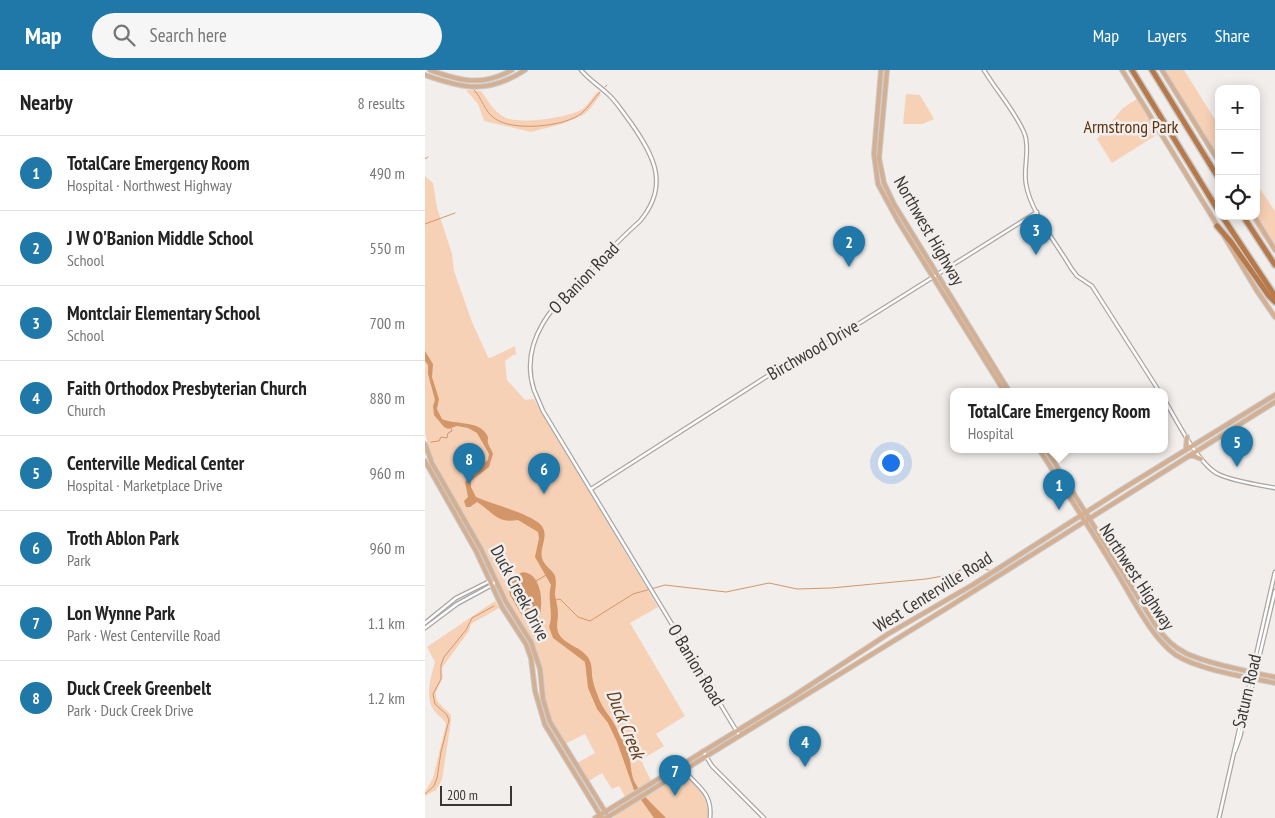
<!DOCTYPE html>
<meta charset="utf-8">
<style>
:root{--surface:#fff;--page:#f6f6f6;--text:#222;--muted:#767676;--line:#e0e0e0;--accent:#1f78a7}
body{margin:0;font-family:"PT Sans Narrow",sans-serif;background:var(--page);color:var(--text)}
.controls{position:absolute;right:15px;top:15px;display:grid;overflow:hidden;border-radius:10px;box-shadow:0 2px 12px #0003}
.controls button{width:45px;height:45px;display:grid;place-items:center;padding:0;border:0;border-bottom:1px solid var(--line);background:var(--surface);color:var(--text);font:25px sans-serif}
.scale{position:absolute;left:15px;bottom:12px;width:72px;box-sizing:border-box;padding-left:5px;border:2px solid #383736;border-top:0;font-size:14px;line-height:18px;white-space:nowrap;color:#383736;-webkit-text-stroke:4px #f2eeec;paint-order:stroke}
.you{position:absolute;left:465px;top:392px;width:18px;height:18px;margin:-12px;border:4px solid #fff;border-radius:50%;background:#1a73e8;box-shadow:0 0 0 8px #1a73e833}
.badge{display:grid;place-items:center;width:32px;height:32px;border-radius:50%;background:var(--accent);color:#fff;font-size:16px;font-weight:700}
.pin{position:absolute;translate:-50% -41px;filter:drop-shadow(0 1px 2px #0008)}
.pin::after{content:'';position:absolute;top:26px;width:18px;height:15px;background:inherit;clip-path:polygon(0 0,100% 0,50% 100%)}
.popup{position:absolute;left:525px;top:318px;width:218px;height:65px;box-sizing:border-box;display:grid;place-content:center;border-radius:10px;background:var(--surface);filter:drop-shadow(0 1px 4px #0005);font-size:16px;white-space:nowrap;color:var(--muted)}
.popup b{font-size:19px;color:var(--text)}
.popup::after{content:'';position:absolute;left:50%;top:100%;margin-left:-10px;border:10px solid transparent;border-top-color:var(--surface)}
.list{margin:0;padding:0;list-style:none}
h2{display:flex;justify-content:space-between;align-items:center;height:65px;margin:0;padding:0 20px;font-size:21px}
h2 small{font-size:16px;font-weight:400;color:var(--muted)}
.list li{display:grid;grid-template-columns:32px 1fr auto;gap:15px;align-items:center;box-sizing:border-box;height:75px;padding:0 20px;border-top:1px solid var(--line)}
.list b{display:block;font-size:19px;white-space:nowrap}
.list p{margin:0;font-size:16px;white-space:nowrap;color:var(--muted)}
.list em{font-size:16px;font-style:normal;color:var(--muted)}
.icon{flex:none;width:28px;height:28px;fill:none;stroke:currentColor;stroke-width:2;stroke-linecap:round;stroke-linejoin:round}
.map{position:relative;flex:none;width:850px;height:748px;overflow:hidden}
header{display:flex;align-items:center;gap:30px;box-sizing:border-box;height:70px;padding:0 25px;background:var(--accent);color:#fff}
header strong{font-size:24px}
nav{display:flex;gap:28px;margin-inline-start:auto;font-size:18px}
.search{width:350px;height:45px;background:var(--page);display:flex;align-items:center;gap:12px;box-sizing:border-box;padding:0 18px;border-radius:28px;color:var(--muted);font-size:19px}
main{display:flex}
aside{flex:1;background:var(--surface)}
.map>svg:first-child{display:block}
</style>
<header>
<strong>Map</strong>
<div class="search"><svg class="icon" aria-label="search" viewBox="0 0 24 24"><circle cx="10" cy="10" r="6"/><path d="M15 15l6 6"/></svg>Search here</div>
<nav><a>Map</a><a>Layers</a><a>Share</a></nav>
</header>
<main>
<aside>
<h2>Nearby<small>8 results</small></h2>
<ul class="list">
<li><span class="badge">1</span><div><b>TotalCare Emergency Room</b><p>Hospital · Northwest Highway</p></div><em>490 m</em></li>
<li><span class="badge">2</span><div><b>J W O'Banion Middle School</b><p>School</p></div><em>550 m</em></li>
<li><span class="badge">3</span><div><b>Montclair Elementary School</b><p>School</p></div><em>700 m</em></li>
<li><span class="badge">4</span><div><b>Faith Orthodox Presbyterian Church</b><p>Church</p></div><em>880 m</em></li>
<li><span class="badge">5</span><div><b>Centerville Medical Center</b><p>Hospital · Marketplace Drive</p></div><em>960 m</em></li>
<li><span class="badge">6</span><div><b>Troth Ablon Park</b><p>Park</p></div><em>960 m</em></li>
<li><span class="badge">7</span><div><b>Lon Wynne Park</b><p>Park · West Centerville Road</p></div><em>1.1 km</em></li>
<li><span class="badge">8</span><div><b>Duck Creek Greenbelt</b><p>Park · Duck Creek Drive</p></div><em>1.2 km</em></li>
</ul>
</aside>
<div class="map">
<svg width="850" height="748" viewBox="0 0 850 748">
<rect width="100%" height="100%" fill="#f2eeec"/>
<!-- green -->
<g fill="#f7d1b6">
<path d="M737,0h22l35,56v38z"/>
<path d="M41,20l15,1c7,9 12,20 23,26 15,8 59,1 75,-6 8,-4 13,-13 19,-20l3,3 -11,15 -7,6 -21,9 -31,8 -47,-11 -6,-17z"/>
<path d="M481,24l14,1 14,24 -11,5h-20z"/>
<path d="M712,29l21,35 -46,29 -15,-24 26,-31z"/>
<path d="M0,106l8,7 4,25 15,46 2,17 18,51 16,35 2,1 25,-12 1,9h-3l-8,6 2,19 18,20 9,-1 124,208 -28,16 55,93 -29,18 8,12 -23,14 10,21 -26,16 -6,-11 -7,3 -10,-16 -13,8 -12,-18 18,-10 -10,-19 -20,10 -16,-28 -16,-73 -26,-42 -24,-53 -41,-73 -12,-23 -5,-19z"/>
<path d="M831,113l19,28v41l-14,-17 -11,-19h6z"/>
<path d="M70,531l4,7 -28,16 -2,7 -28,38 2,8 -7,15v5l2,5 13,13v6l-9,59 -6,10 -11,6v-4l8,-14 13,-54c-3,-7 -9,-8 -13,-15 -8,-13 -2,-33 2,-47l-8,-15z"/>
<path d="M259,704c14,13 26,23 24,44h-95l3,-4z"/>
</g>
<!-- water -->
<g fill="#d39669">
<path d="M0,281l8,13 -1,13 7,22 -2,10 5,10c13,6 37,1 45,16 2,4 0,4 1,8 1,4 4,7 5,11l-4,13 -18,14v6l5,10c16,7 55,17 65,28 9,11 -2,22 1,33 2,8 10,11 13,18 2,6 0,13 0,19 1,6 3,12 3,19 0,6 -2,11 0,18 5,13 25,15 31,27 4,7 2,14 4,22 1,6 4,12 6,18 4,10 11,17 16,26 3,6 4,11 8,16 9,10 6,28 11,40 7,14 21,25 32,37h-12l-20,-28 -17,-48 -9,-19 -11,-14 -9,-21 -3,-26 -32,-24 -4,-11c5,-13 -2,-28 2,-42l-16,-28 4,-19 -1,-6 -20,-12c-21,4 -25,-8 -41,-18l-7,5h-4l-2,-6 4,-4 -3,-15 7,-10 16,-12 1,-6 -12,-21 -9,-5 -11,-2 -9,3 -4,-2 -10,-12 -1,-9 2,-6 -7,-26v-9l-3,-4z"/>
<path d="M98,502c21,2 21,38 14,52l-8,-2 -6,-5 -13,-22 -1,-5 5,-14z"/>
</g>
<g fill="none" stroke-linecap="round" stroke-linejoin="round">
<!-- stream -->
<g stroke="#d39669" stroke-width="1">
<path d="M180,17l2,-2"/>
<path d="M49,20c8,8 11,22 20,28 18,14 71,9 88,-5 7,-6 12,-15 18,-21"/>
<path d="M0,89l3,-2"/>
<path d="M0,154l30,-11"/>
<path d="M6,372l8,-1 2,-4 6,1 1,-5 4,-2 -1,-3"/>
<path d="M111,511l12,-7"/>
<path d="M131,530l4,-1 18,18 12,4 43,-27 32,-9 61,7 43,-9 28,6 34,-1 95,-9 23,-4 11,-5 17,-2 12,2"/>
<path d="M0,724l9,-8 3,-8 4,-26 8,-32 -2,-5 -12,-11 -2,-10 8,-15v-14l3,-8 22,-27 6,-12 22,-12"/>
</g>
<defs>
<g id="minor">
<path d="M156,0c8,10 19,16 29,26 8,8 14,18 21,27 23,33 39,62 9,98 -18,16 -35,34 -52,51 -33,31 -70,68 -54,118 3,7 6,14 9,21l196,324"/>
<path d="M559,0c11,19 34,45 41,65 5,17 -2,32 1,49 4,27 31,60 45,84l6,8 15,10 67,105"/>
<path d="M739,329c12,20 34,65 54,75 14,7 41,11 57,14"/>
<path d="M166,419l189,-121 51,-27 206,-129"/>
<path d="M0,553l31,-25 34,-17"/>
<path d="M0,558l32,-24 35,-19 4,-4"/>
<path d="M278,681l9,15 52,52"/>
<path d="M810,681l5,-14 35,-146"/>
<path d="M256,695c12,21 32,24 29,53"/>
<path d="M794,748l56,-246"/>
</g>
<g id="major">
<path d="M5,0c30,11 52,17 82,0"/>
<path d="M456,0l-7,84 4,30 20,37 106,170"/>
<path d="M462,0l-8,88 5,25 10,21 115,187"/>
<path d="M697,0l97,158"/>
<path d="M737,0l57,92"/>
<path d="M0,5c39,14 63,19 100,-5"/>
<path d="M829,146l21,34"/>
<path d="M799,166l33,55 18,26"/>
<path d="M0,374l7,19 49,86 25,53 25,40 9,27 3,30 7,23 56,91"/>
<path d="M614,379c25,40 51,79 75,119 17,27 37,70 62,87 23,15 71,22 99,28"/>
<path d="M621,379l110,177c18,27 38,32 69,40 17,4 33,8 50,11"/>
<path d="M761,379l1,-12"/>
<path d="M764,386h5l7,3"/>
<path d="M0,391l51,90 26,56 24,37 5,14 4,33 10,34 57,93"/>
<path d="M170,748l197,-121 96,-63 86,-50 150,-96 151,-93"/>
<path d="M181,748l341,-210 328,-206"/>
</g>
<g id="highway">
<path d="M707,0l87,142"/>
<path d="M727,0l67,109"/>
<path d="M797,146l53,80"/>
<path d="M818,146l32,49"/>
<path d="M792,156l14,16 38,54 6,6"/>
</g>
</defs>
<!-- minor casing -->
<use href="#minor" stroke="#a9a6a4" stroke-width="5"/>
<!-- major casing -->
<use href="#major" stroke="#cbcbcb" stroke-width="6"/>
<!-- highway casing -->
<use href="#highway" stroke="#cbcbcb" stroke-width="8"/>
<!-- minor -->
<use href="#minor" stroke="#fff" stroke-width="2.5"/>
<!-- major -->
<use href="#major" stroke="#d4af92" stroke-width="4"/>
<!-- highway -->
<use href="#highway" stroke="#b77949" stroke-width="5"/>
</g>
<g text-anchor="middle" stroke-width="5" stroke-linejoin="round" paint-order="stroke">
<!-- park labels -->
<g font-size="18" fill="#5c3310" stroke="#f2eeec">
<text x="706" y="63">Armstrong Park</text>
</g>
<!-- street labels -->
<g font-size="18" fill="#383736" stroke="#f2eeec">
<text transform="translate(504 161) rotate(60)" y="6">Northwest Highway</text>
<text transform="translate(159 208) rotate(-46)" y="6">O Banion Road</text>
<text transform="translate(388 280) rotate(-30)" y="6">Birchwood Drive</text>
<text transform="translate(712 507) rotate(57)" y="6">Northwest Highway</text>
<text transform="translate(508 522) rotate(-32)" y="6">West Centerville Road</text>
<text transform="translate(95 523) rotate(62)" y="6">Duck Creek Drive</text>
<text transform="translate(271 595) rotate(59)" y="6">O Banion Road</text>
<text transform="translate(822 621) rotate(-77)" y="6">Saturn Road</text>
</g>
<!-- water labels -->
<g font-size="19" font-style="italic" fill="#673d1b" stroke="#f2eeec">
<text transform="translate(201 654) rotate(68)" y="7">Duck Creek</text>
</g>
</g>
</svg>
<div class="controls">
<button>+</button>
<button>−</button>
<button><svg class="icon" aria-label="locate" viewBox="0 0 24 24"><circle cx="12" cy="12" r="6"/><path d="M12 2v4M12 18v4M2 12h4M18 12h4"/></svg></button>
</div>
<div class="scale">200 m</div>
<div class="you"></div>
<div class="pin badge" style="left:634px;top:440px">1</div>
<div class="popup"><b>TotalCare Emergency Room</b>Hospital</div>
<div class="pin badge" style="left:424px;top:197px">2</div>
<div class="pin badge" style="left:611px;top:185px">3</div>
<div class="pin badge" style="left:380px;top:697px">4</div>
<div class="pin badge" style="left:812px;top:397px">5</div>
<div class="pin badge" style="left:119px;top:424px">6</div>
<div class="pin badge" style="left:250px;top:726px">7</div>
<div class="pin badge" style="left:44px;top:414px">8</div>
</div>
</main>
